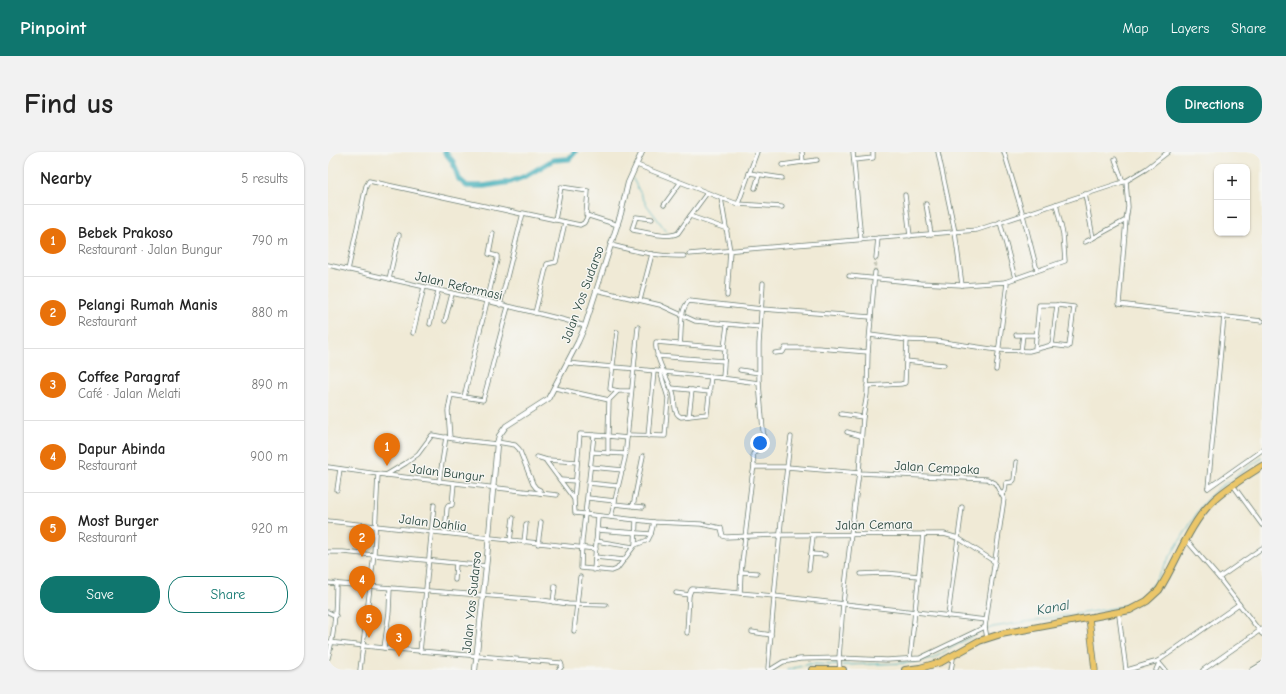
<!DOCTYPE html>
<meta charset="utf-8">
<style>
:root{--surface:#fff;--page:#f2f2f2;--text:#222;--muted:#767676;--line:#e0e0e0;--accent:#0f766e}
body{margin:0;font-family:"Comic Neue",sans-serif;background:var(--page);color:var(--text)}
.controls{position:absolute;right:12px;top:12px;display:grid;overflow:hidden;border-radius:8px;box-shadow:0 1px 3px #0004}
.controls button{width:36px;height:36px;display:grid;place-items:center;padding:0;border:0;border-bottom:1px solid var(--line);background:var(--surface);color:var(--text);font:20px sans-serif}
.you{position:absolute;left:432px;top:291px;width:14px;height:14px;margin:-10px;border:3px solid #fff;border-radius:50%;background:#1a73e8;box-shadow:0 0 0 6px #1a73e833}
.badge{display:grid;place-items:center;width:26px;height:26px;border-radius:50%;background:var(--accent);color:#fff;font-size:13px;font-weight:700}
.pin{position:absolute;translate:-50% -33px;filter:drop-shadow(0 1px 2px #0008)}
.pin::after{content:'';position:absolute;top:21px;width:14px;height:12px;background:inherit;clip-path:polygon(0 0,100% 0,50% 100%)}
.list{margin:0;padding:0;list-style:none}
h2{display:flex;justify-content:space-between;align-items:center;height:52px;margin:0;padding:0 16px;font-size:17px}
h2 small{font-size:13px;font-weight:400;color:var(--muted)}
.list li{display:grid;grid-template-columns:26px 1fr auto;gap:12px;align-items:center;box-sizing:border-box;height:72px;padding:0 16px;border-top:1px solid var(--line)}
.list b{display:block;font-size:15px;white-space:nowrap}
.list p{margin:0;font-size:13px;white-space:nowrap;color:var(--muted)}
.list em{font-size:13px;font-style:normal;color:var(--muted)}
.actions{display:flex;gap:8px;padding:12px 16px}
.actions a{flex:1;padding:9px 0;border:1px solid var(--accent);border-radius:16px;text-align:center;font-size:14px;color:var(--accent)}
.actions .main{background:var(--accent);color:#fff}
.map{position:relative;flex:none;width:934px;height:518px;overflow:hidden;border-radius:16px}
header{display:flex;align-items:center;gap:24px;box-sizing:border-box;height:56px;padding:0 20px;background:var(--accent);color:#fff}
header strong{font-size:19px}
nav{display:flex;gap:22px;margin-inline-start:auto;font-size:14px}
.intro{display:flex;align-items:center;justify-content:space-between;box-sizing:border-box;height:96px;padding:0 24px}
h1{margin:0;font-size:28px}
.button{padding:10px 18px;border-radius:16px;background:var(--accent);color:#fff;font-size:14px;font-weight:700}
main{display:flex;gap:24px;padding:0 24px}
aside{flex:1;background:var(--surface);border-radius:16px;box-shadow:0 1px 3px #0004}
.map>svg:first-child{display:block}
</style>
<header>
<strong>Pinpoint</strong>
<nav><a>Map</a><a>Layers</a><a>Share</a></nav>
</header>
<div class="intro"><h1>Find us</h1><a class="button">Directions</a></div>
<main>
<aside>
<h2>Nearby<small>5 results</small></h2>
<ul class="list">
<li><span class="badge" style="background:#e8710a">1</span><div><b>Bebek Prakoso</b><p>Restaurant · Jalan Bungur</p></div><em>790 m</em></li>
<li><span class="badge" style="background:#e8710a">2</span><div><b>Pelangi Rumah Manis</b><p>Restaurant</p></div><em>880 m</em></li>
<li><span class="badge" style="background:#e8710a">3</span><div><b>Coffee Paragraf</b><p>Café · Jalan Melati</p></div><em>890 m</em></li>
<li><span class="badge" style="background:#e8710a">4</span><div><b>Dapur Abinda</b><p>Restaurant</p></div><em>900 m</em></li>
<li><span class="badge" style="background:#e8710a">5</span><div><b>Most Burger</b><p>Restaurant</p></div><em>920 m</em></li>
</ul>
<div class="actions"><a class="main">Save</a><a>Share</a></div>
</aside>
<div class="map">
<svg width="934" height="518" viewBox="0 0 934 518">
<rect width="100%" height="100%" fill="#f6f6f2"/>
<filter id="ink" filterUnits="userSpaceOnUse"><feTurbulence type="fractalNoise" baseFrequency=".025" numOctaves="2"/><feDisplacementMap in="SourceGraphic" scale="8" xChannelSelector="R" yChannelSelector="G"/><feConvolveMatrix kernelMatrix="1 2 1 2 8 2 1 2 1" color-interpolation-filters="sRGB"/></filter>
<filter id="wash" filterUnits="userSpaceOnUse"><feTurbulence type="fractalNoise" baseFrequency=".012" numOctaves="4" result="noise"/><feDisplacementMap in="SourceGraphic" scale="16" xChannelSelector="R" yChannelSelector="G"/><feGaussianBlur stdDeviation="0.9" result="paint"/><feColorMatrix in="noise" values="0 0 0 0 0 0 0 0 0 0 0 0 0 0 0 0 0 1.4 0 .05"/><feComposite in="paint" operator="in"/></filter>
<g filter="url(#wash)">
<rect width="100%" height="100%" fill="#f0ead6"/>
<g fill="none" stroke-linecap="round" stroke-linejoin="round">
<!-- stream -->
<g stroke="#3aabb6" stroke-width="1">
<path d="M305,27l13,25 21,28"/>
<path d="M660,477l5,-2 122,-19 17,-5 16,-11 54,-87 15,-16 45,-31"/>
<path d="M514,513l65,-2 25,-4 45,-26 8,-3"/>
<path d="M459,518l22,-6 29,1"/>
</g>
<!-- river -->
<path stroke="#3aabb6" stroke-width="5.5" d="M117,0l8,10 6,17 8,7h17l26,-4 16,-6 27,-16 16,-1 6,-7"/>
</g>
</g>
<g filter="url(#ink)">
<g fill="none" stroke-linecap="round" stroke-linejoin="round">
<!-- minor-tunnel -->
<path stroke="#c6c7b6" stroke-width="3.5" stroke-dasharray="3.5 2" stroke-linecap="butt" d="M547,120l1,-14"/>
<defs>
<g id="minor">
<path d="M474,0l1,10"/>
<path d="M525,0l8,88"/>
<path d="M610,0l17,80 7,53"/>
<path d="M676,0l19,63 14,55"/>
<path d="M787,7l8,23"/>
<path d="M526,8l19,-2v-6"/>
<path d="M309,13l84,33 9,53 -3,45"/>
<path d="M454,13l35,-5"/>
<path d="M421,21l33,5"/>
<path d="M427,36l4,-13"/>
<path d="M379,41l-17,23 37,13"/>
<path d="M577,43l5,41"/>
<path d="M393,46l17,6 44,3"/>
<path d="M410,52l19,-52"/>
<path d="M598,52l5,30"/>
<path d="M336,53l16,-22"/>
<path d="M324,67l-16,-2 -4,12 1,1c12,2 35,9 45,3l12,-17"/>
<path d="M227,68l6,-33 27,4 -2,24 32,10"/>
<path d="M798,68l-7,84 47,6 96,11"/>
<path d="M672,70l15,56"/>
<path d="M765,86l33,-18 2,-13 -2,-26"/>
<path d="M757,90l8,-4 -8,-44"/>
<path d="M283,93c23,6 48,12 73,11"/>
<path d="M361,102l288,-24 149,-49 20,-12 22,-17"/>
<path d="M548,106l2,-20"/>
<path d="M0,113l159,36 78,19 20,6"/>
<path d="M20,118l18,-84 3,-5 153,33"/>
<path d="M521,124l71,7 42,2 44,-3 1,1 -11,87"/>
<path d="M61,127l10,-44"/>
<path d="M677,130l60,-21 -2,-27 -7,-30"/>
<path d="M268,138l64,15 35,16 65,6"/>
<path d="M312,148l12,-46"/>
<path d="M172,153l23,-92 57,12 4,-2 4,-7"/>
<path d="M207,161l12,-49 9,-2 9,-40"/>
<path d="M117,169l7,-27"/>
<path d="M102,172l8,-33"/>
<path d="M289,180l-7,57 8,2"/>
<path d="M85,181l11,-46"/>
<path d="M542,183l37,5 29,1 62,9 31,1 23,-6 16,2 1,-1 5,-39 -17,-2h-18l-4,44"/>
<path d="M688,183h21"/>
<path d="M579,188l-1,21 38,4"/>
<path d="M352,192c2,-13 -1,-34 9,-43l73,8 109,8"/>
<path d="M724,193l5,-40"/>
<path d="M396,196l3,-23"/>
<path d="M693,199l2,-16"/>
<path d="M447,201l8,-1 2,-4h33l50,4"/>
<path d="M329,204l67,5"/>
<path d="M239,211c33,3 65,5 98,9l56,6 2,-1 2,-27 -1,-2 -68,-6c-2,13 11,36 17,50 3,8 -1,21 8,25l26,-3 4,-38"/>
<path d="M412,218l19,3"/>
<path d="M393,226l38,5"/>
<path d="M539,234l34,-2 4,-1 1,-23"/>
<path d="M227,236l54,12"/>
<path d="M343,236l39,4"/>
<path d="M303,239h-13l-9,9 -1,36 -28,-2 -6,65 1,14 79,9 47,2 20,4 2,8 3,1 50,-2 168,-1 14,4 37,24"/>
<path d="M136,245l33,-137v-4l-8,-2 4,-21"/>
<path d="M513,262l22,3"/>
<path d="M361,264l3,-26"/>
<path d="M519,280l14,4"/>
<path d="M266,283l-12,106 -1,27 31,3 5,-2 18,-24 13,-5 3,-6 3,-12"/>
<path d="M300,283l37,1 3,-38 -8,-27"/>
<path d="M320,284l6,-65"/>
<path d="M122,286l-2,-27 3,-16 32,5c9,-31 16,-62 25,-93"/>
<path d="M169,290l18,3 4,4 14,35 3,4 4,2v3"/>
<path d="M264,300l34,2"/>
<path d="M280,301v-17l19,2"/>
<path d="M209,305l10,3"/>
<path d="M0,315l50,7 179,21"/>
<path d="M263,315l32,3"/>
<path d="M426,315l-1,-13 8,-7 3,-5 -5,-59v-39l4,-61"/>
<path d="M58,323l20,-12 12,-9 14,-19 28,5 37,4"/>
<path d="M232,328l16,1"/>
<path d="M111,330l7,-45"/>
<path d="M260,331l30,3"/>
<path d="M880,336l16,-172"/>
<path d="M880,336l54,-38"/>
<path d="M907,336l27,37"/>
<path d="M9,338l3,-21"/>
<path d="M674,342l3,-3 1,-8 6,-1 2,-2 2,-18"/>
<path d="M260,346l27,3"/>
<path d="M246,347l-28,-38 3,-1 28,2"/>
<path d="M286,352l29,3"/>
<path d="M305,354l10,-50"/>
<path d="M283,365l14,-59 13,-131"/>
<path d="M0,369l268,28"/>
<path d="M269,378l54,4"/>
<path d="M117,381l2,-25 1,-2 4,-1 2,-22"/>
<path d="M182,389l3,-23"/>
<path d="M268,389l37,6"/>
<path d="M196,390l2,-18"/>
<path d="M861,391l30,35 43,56"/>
<path d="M210,392l3,-22"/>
<path d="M307,393l1,-25"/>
<path d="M0,400h15l143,14"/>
<path d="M483,402l14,1"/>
<path d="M267,405l29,3"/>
<path d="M266,418l4,-53"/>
<path d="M481,418l4,-34"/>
<path d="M413,420l16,1"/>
<path d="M533,422l24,-1 34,3"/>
<path d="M891,426l43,-30"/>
<path d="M127,428l1,-17"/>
<path d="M0,431l214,17 26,4 38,1"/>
<path d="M348,441l13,2"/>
<path d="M412,441l1,-21 11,-95 2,-10h33l72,6 128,6 8,4 9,16 -19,128 2,11"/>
<path d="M225,450l2,-16"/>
<path d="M0,460l8,4"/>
<path d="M620,464l14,-109"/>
<path d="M791,464l7,54"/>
<path d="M246,479l6,-54"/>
<path d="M424,480l19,3"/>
<path d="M359,481l2,-38 2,-5 1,-1 82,7 212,24"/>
<path d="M0,490l56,6 177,15 1,3 -3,4"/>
<path d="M56,496l5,-36 1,-24"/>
<path d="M92,500l14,-147"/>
<path d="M0,506c7,-25 8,-49 8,-75"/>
<path d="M582,507l13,-125"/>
<path d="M831,511l6,7"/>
<path d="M32,518l14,-116 4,-80"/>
<path d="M441,518l-1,-2c7,-77 12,-155 23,-231"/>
<path d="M442,518l13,-8 17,-3 39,-1 48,2 33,-2 65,-31"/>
<path d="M512,518l-1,-12 4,-54 8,-70 8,-61 4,-56 4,-23 1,-42 7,-80"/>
<path d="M623,518l2,-11"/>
<path d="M799,518l31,-9 81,-57"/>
<path d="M828,518l3,-7 -1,-2"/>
<path d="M875,518l59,-41"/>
<path d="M924,518l10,-6"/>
</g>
<path id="tertiary" d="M147,518l12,-112 10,-114 2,-8 7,-10 42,-27 30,-57 7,-16 36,-113 7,-30 14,-31"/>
<path id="primary" d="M761,466l6,52"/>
<g id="trunk">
<path d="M484,518h31"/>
<path d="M577,518l15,-2 21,-6 38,-21 22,-7 129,-24 17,-9 12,-11c18,-28 29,-64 53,-88 14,-14 33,-25 50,-36"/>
</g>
</defs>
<!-- minor casing -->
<use href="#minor" stroke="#687a6d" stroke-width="5"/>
<!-- tertiary casing -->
<use href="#tertiary" stroke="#687a6d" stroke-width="6"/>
<!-- primary casing -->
<use href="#primary" stroke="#687a6d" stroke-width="7"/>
<!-- trunk casing -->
<use href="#trunk" stroke="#687a6d" stroke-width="8"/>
<!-- minor -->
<use href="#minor" stroke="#fff" stroke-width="3.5"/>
<!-- tertiary -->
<use href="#tertiary" stroke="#fff" stroke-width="4.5"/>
<!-- primary -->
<use href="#primary" stroke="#ebc669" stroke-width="5.5"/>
<!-- trunk -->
<use href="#trunk" stroke="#ebc669" stroke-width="6"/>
</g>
</g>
<g text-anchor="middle" stroke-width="3" stroke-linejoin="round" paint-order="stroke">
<!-- street labels -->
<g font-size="13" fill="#1f3d34" stroke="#f6f6f2">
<text transform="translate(131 133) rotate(13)" y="5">Jalan Reformasi</text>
<text transform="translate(254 142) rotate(-70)" y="5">Jalan Yos Sudarso</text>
<text transform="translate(609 315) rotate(3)" y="5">Jalan Cempaka</text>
<text transform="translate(119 320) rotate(7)" y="5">Jalan Bungur</text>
<text transform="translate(105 370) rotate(7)" y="5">Jalan Dahlia</text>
<text transform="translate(546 372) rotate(-1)" y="5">Jalan Cemara</text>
<text transform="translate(143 450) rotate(-84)" y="5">Jalan Yos Sudarso</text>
</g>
<!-- water labels -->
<g font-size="14" font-style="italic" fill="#275e5b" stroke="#f6f6f2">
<text transform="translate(725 455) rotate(-10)" y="5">Kanal</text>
</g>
</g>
</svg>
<div class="controls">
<button>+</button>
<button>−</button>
</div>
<div class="you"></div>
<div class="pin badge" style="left:59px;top:314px;background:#e8710a">1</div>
<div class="pin badge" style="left:34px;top:405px;background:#e8710a">2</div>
<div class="pin badge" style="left:71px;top:505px;background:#e8710a">3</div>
<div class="pin badge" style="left:34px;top:447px;background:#e8710a">4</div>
<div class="pin badge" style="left:41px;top:486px;background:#e8710a">5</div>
</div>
</main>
